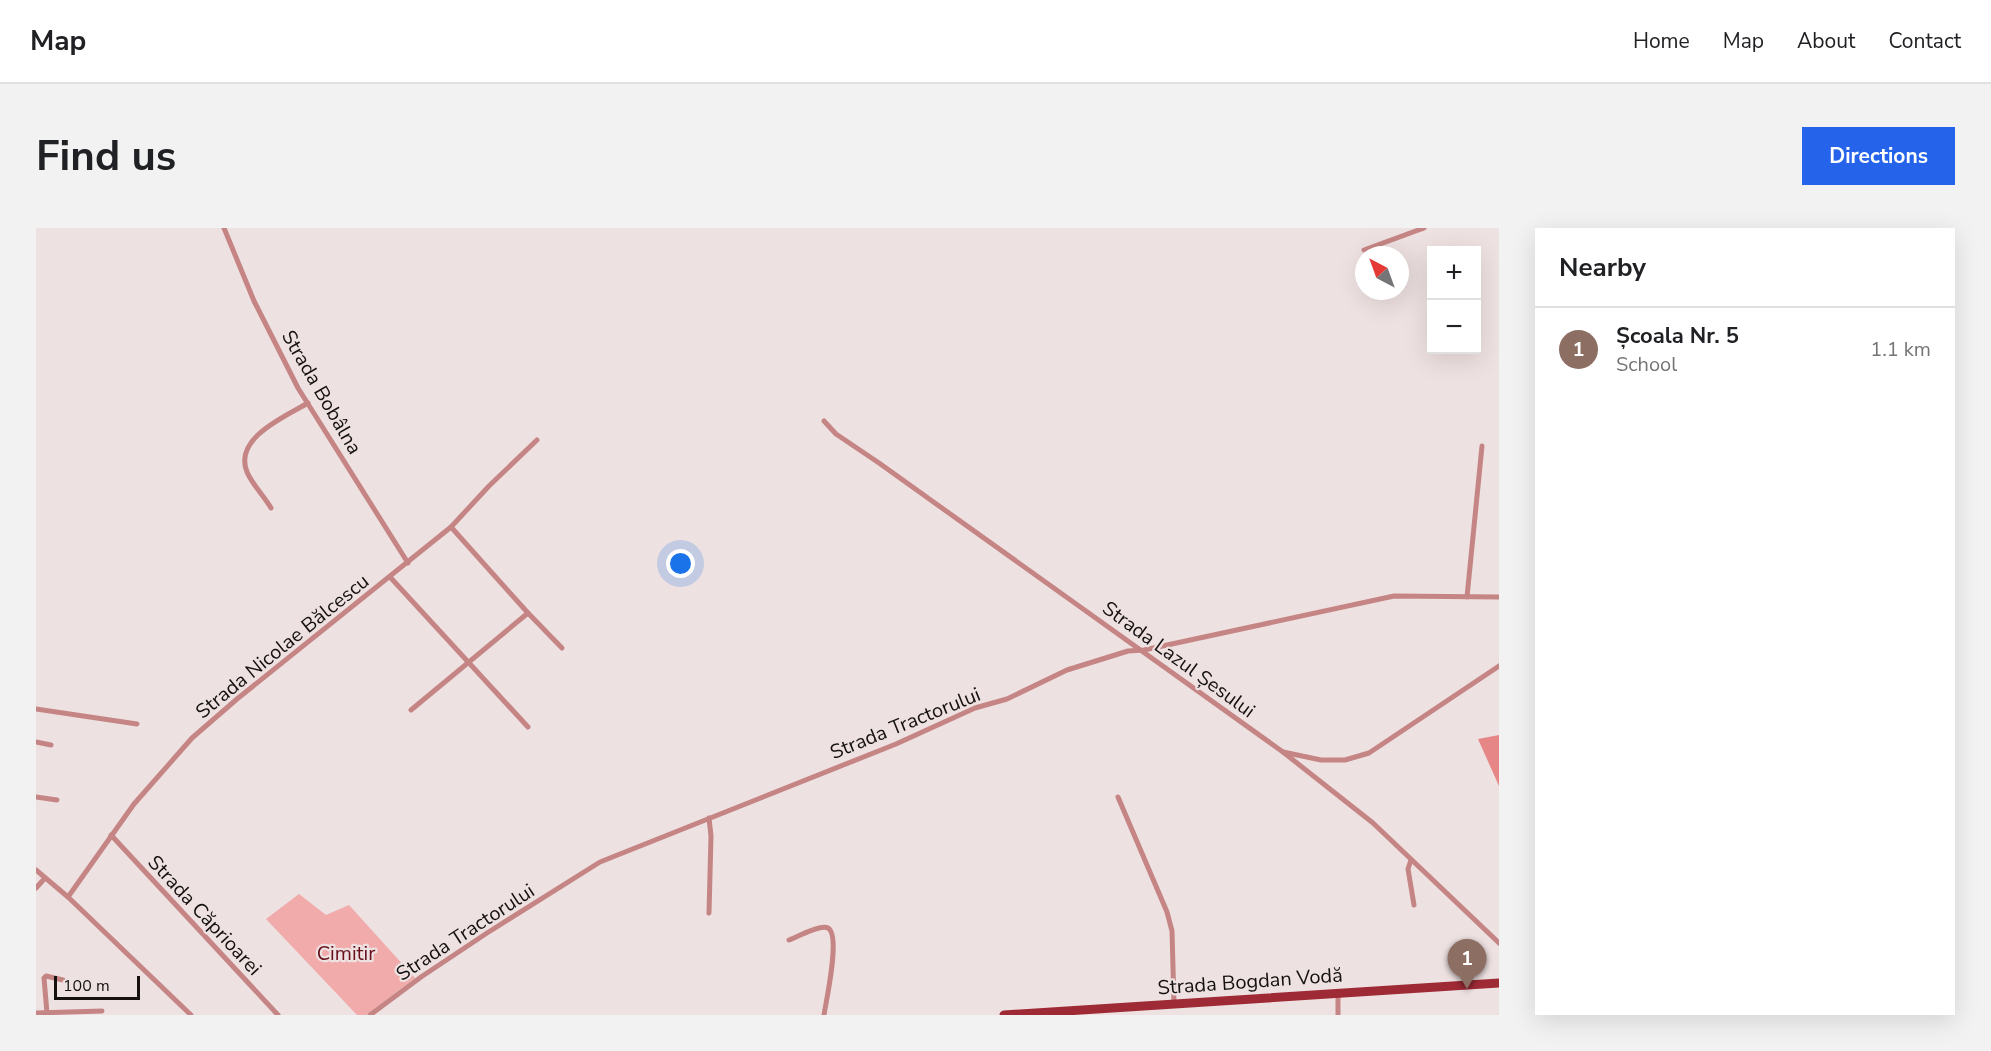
<!DOCTYPE html>
<meta charset="utf-8">
<style>
:root{--surface:#fff;--page:#f2f2f2;--text:#202124;--muted:#757577;--line:#e0e0e0;--accent:#2563eb}
body{margin:0;font-family:"Nunito Sans",sans-serif;background:var(--page);color:var(--text)}
.controls{position:absolute;right:18px;top:18px;display:grid;overflow:hidden;border-radius:0px;box-shadow:0 6px 24px #0002}
.controls button{width:54px;height:54px;display:grid;place-items:center;padding:0;border:0;border-bottom:2px solid var(--line);background:var(--surface);color:var(--text);font:30px sans-serif}
.compass{position:absolute;left:1319px;top:18px;width:54px;height:54px;border-radius:50%;background:var(--surface);box-shadow:0 6px 24px #0002;rotate:319deg}
.scale{position:absolute;left:18px;bottom:15px;width:86px;box-sizing:border-box;padding-left:6px;border:3px solid #151111;border-top:0;font-size:16px;line-height:21px;white-space:nowrap;color:#151111;-webkit-text-stroke:4px #eee1e1;paint-order:stroke}
.you{position:absolute;left:645px;top:336px;width:21px;height:21px;margin:-15px;border:4px solid #fff;border-radius:50%;background:#1a73e8;box-shadow:0 0 0 9px #1a73e833}
.badge{display:grid;place-items:center;width:39px;height:39px;border-radius:50%;background:var(--accent);color:#fff;font-size:20px;font-weight:700}
.pin{position:absolute;translate:-50% -50px;filter:drop-shadow(0 2px 3px #0008)}
.pin::after{content:'';position:absolute;top:32px;width:21px;height:18px;background:inherit;clip-path:polygon(0 0,100% 0,50% 100%)}
.list{margin:0;padding:0;list-style:none}
h2{display:flex;justify-content:space-between;align-items:center;height:78px;margin:0;padding:0 24px;font-size:26px}
h2 small{font-size:20px;font-weight:400;color:var(--muted)}
.list li{display:grid;grid-template-columns:39px 1fr auto;gap:18px;align-items:center;box-sizing:border-box;height:84px;padding:0 24px;border-top:2px solid var(--line)}
.list b{display:block;font-size:22px;white-space:nowrap}
.list p{margin:0;font-size:20px;white-space:nowrap;color:var(--muted)}
.list em{font-size:20px;font-style:normal;color:var(--muted)}
.map{position:relative;flex:none;width:1463px;height:787px;overflow:hidden;border-radius:0px}
header{display:flex;align-items:center;gap:36px;box-sizing:border-box;height:84px;padding:0 30px;background:var(--surface);border-bottom:2px solid var(--line)}
header strong{font-size:28px}
nav{display:flex;gap:33px;margin-inline-start:auto;font-size:21px}
.intro{display:flex;align-items:center;justify-content:space-between;box-sizing:border-box;height:144px;padding:0 36px}
h1{margin:0;font-size:42px}
.button{padding:15px 27px;border-radius:0px;background:var(--accent);color:#fff;font-size:21px;font-weight:700}
main{display:flex;gap:36px;padding:0 36px}
aside{flex:1;background:var(--surface);border-radius:0px;box-shadow:0 6px 24px #0002}
.map>svg:first-child{display:block}
</style>
<header>
<strong>Map</strong>
<nav><a>Home</a><a>Map</a><a>About</a><a>Contact</a></nav>
</header>
<div class="intro"><h1>Find us</h1><a class="button">Directions</a></div>
<main>
<div class="map">
<svg width="1463" height="787" viewBox="0 0 1463 787">
<rect width="100%" height="100%" fill="#eee1e1"/>
<!-- green -->
<path fill="#f0abaa" d="M263,666l27,21 23,-10 66,73 -49,37h-9l-91,-96z"/>
<!-- forest -->
<path fill="#e68686" d="M1463,507v51l-21,-47z"/>
<g fill="none" stroke-linecap="round" stroke-linejoin="round">
<!-- street -->
<g stroke="#c58584" stroke-width="5">
<path d="M188,0l30,73 44,87 110,175"/>
<path d="M1328,22l60,-22"/>
<path d="M788,193l12,13 43,29 404,289 90,71 126,120"/>
<path d="M235,280c-7,-12 -19,-24 -24,-36 -14,-34 39,-56 61,-69"/>
<path d="M354,349l138,150"/>
<path d="M1431,369l15,-151"/>
<path d="M492,385l34,35"/>
<path d="M0,481l101,15"/>
<path d="M375,482l117,-97 -77,-86"/>
<path d="M0,514l15,3"/>
<path d="M1247,524l38,8h24l24,-7 130,-87"/>
<path d="M0,569l21,3"/>
<path d="M1082,569l49,115 5,19 2,73"/>
<path d="M75,607l167,180"/>
<path d="M1375,632l-3,9 6,36"/>
<path d="M0,642l32,27 123,118"/>
<path d="M0,660l9,-10"/>
<path d="M32,669l66,-93 58,-66 45,-39 214,-172 38,-41 48,-46"/>
<path d="M673,685l2,-77 -2,-18"/>
<path d="M753,712c8,-3 32,-16 39,-12 13,7 -2,73 -4,87"/>
<path d="M1302,765v22"/>
<path d="M0,785l66,-2"/>
<path d="M11,785l-3,-35 2,-2 17,4"/>
<path d="M334,787l51,-38 66,-44 113,-71 296,-118 79,-36 32,-9 60,-29 61,-19 16,-1 250,-54 105,1"/>
</g>
<!-- primary -->
<path stroke="#9e2a35" stroke-width="9" d="M968,787l495,-32"/>
</g>
<g text-anchor="middle" stroke-width="4.5" stroke-linejoin="round" paint-order="stroke">
<!-- street labels -->
<g font-size="20" fill="#151111" stroke="#eee1e1">
<text transform="translate(286 164) rotate(60)" y="7">Strada Bobâlna</text>
<text transform="translate(246 418) rotate(-39)" y="7">Strada Nicolae Bălcescu</text>
<text transform="translate(1143 431) rotate(36)" y="7">Strada Lazul Șesului</text>
<text transform="translate(869 495) rotate(-22)" y="7">Strada Tractorului</text>
<text transform="translate(169 687) rotate(47)" y="7">Strada Căprioarei</text>
<text transform="translate(429 704) rotate(-33)" y="7">Strada Tractorului</text>
<text transform="translate(1214 753) rotate(-4)" y="7">Strada Bogdan Vodă</text>
</g>
<!-- park labels -->
<g font-size="20" fill="#67111c" stroke="#eee1e1">
<text x="310" y="732">Cimitir</text>
</g>
</g>
</svg>
<div class="controls">
<button>+</button>
<button>−</button>
</div>
<svg class="compass" viewBox="-18 -18 36 36"><path d="M0-13l5 13h-10z" fill="#e53935"/><path d="M0 13l5-13h-10z" fill="#757577"/></svg>
<div class="scale">100 m</div>
<div class="you"></div>
<div class="pin badge" style="left:1431px;top:761px;background:#8d6e63">1</div>
</div>
<aside>
<h2>Nearby<small></small></h2>
<ul class="list">
<li><span class="badge" style="background:#8d6e63">1</span><div><b>Școala Nr. 5</b><p>School</p></div><em>1.1 km</em></li>
</ul>
</aside>
</main>
